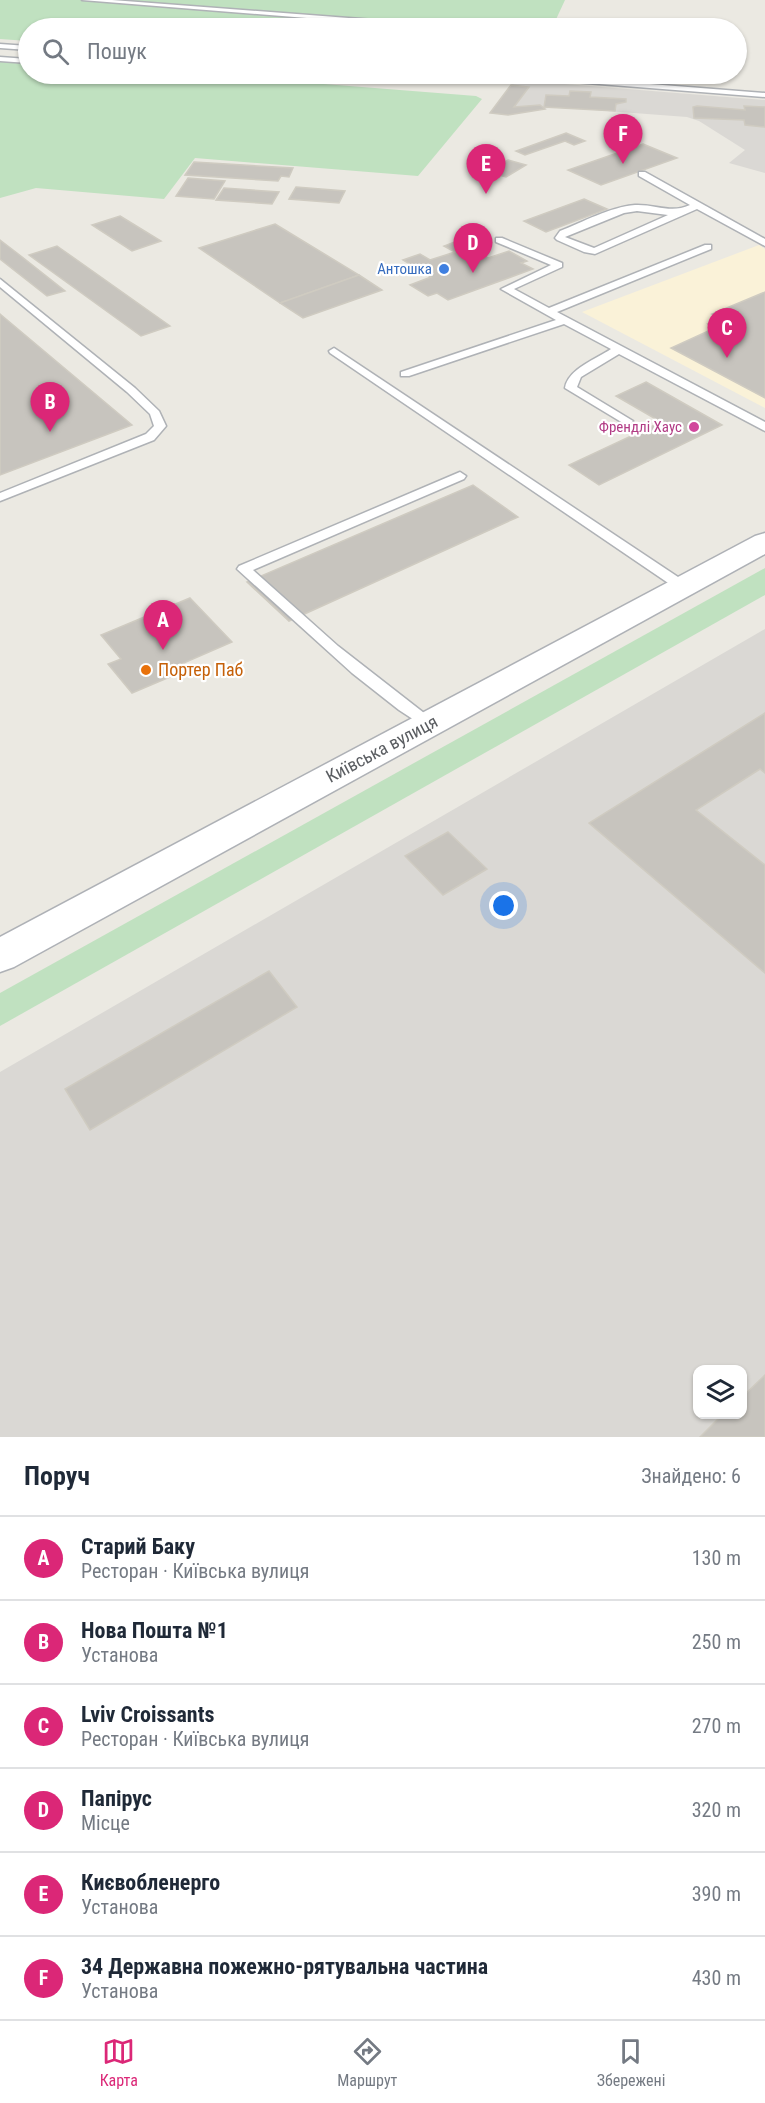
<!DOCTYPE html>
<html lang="uk">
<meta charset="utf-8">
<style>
:root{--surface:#fff;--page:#f2f2f3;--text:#1f2937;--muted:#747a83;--line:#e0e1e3;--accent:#db2777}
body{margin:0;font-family:"Roboto Condensed",sans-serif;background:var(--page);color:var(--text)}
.controls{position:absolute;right:18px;bottom:18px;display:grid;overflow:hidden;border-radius:12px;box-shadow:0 2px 4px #0004}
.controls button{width:54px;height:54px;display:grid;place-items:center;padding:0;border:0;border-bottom:2px solid var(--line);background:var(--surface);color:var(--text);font:30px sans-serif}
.you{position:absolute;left:504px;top:906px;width:21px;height:21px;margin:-15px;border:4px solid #fff;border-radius:50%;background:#1a73e8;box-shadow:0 0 0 9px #1a73e833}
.badge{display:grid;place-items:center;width:39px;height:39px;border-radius:50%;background:var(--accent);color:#fff;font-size:20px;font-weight:700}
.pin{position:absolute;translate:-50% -50px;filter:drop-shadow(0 2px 3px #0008)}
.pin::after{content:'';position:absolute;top:32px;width:21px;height:18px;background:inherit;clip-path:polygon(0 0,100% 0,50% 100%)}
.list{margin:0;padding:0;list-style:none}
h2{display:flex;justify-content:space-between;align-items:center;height:78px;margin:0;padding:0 24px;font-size:26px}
h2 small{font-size:20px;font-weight:400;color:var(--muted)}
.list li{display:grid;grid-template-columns:39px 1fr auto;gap:18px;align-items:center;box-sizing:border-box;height:84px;padding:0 24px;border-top:2px solid var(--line)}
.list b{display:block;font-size:22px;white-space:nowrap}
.list p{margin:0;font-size:20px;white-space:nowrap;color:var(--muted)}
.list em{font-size:20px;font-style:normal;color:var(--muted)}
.icon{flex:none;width:33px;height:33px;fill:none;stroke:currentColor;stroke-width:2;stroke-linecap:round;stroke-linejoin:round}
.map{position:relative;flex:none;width:765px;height:1437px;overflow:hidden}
.search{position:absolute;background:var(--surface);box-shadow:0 2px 4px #0004;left:18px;right:18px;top:18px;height:66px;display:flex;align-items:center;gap:15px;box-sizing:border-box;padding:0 21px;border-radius:33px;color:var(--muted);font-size:22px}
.sheet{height:582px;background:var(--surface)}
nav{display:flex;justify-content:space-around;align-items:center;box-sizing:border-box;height:84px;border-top:2px solid var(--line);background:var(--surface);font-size:16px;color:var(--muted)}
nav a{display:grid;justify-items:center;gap:3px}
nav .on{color:var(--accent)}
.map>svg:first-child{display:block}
</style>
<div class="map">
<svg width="765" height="1437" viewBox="0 0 765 1437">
<rect width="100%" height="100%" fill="#ebe9e2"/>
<!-- commercial -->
<path fill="#faf2d8" d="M759,245l6,4v159l-183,-96z"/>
<!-- industrial -->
<g fill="#dad8d4" fill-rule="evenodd">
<path d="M515,80l250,20v73l-36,-10 16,-13 -46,-29 -12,-4 -133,-10 -46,8 -18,-2z"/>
<path d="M765,629v808h-765v-365zM698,1370h44v44h-44z"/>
</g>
<!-- green -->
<g fill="#c0e1c0">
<path d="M0,0h565l-13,28h-524v13l-28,-2z"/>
<path d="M0,57l28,3v14h170l278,22 6,3 -64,77 -223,-18 -31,41 -128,-11 -36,10z"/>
<path d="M765,568v27l-765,431v-33z"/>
</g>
<!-- building -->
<g fill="#c7c4be" stroke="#cfcbc1" stroke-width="1.5">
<path d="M511,85l18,2 -15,20 26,-2 5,4 -37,6 -18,-2z"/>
<path d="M570,91l21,1 -1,5 36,2v3l-10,2 -1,7 -71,-4 2,-12 23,1z"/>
<path d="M697,106l48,4 -1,-4 21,1v20l-20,-2 -1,-5 -50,-2 -1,-11z"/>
<path d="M566,133l19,8 -11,4 -9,-4 -40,14 -9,-4z"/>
<path d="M643,144l34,14 -76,27 -33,-15z"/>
<path d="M508,160l18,5 -20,12 -18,-5z"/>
<path d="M194,162l99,6 -4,9 -8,-1 -3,5 -93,-6z"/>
<path d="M188,178l37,3 -11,18 -38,-3z"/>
<path d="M296,187l49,4 -6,12 -50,-4z"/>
<path d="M224,188l55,4 -7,12 -56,-4z"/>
<path d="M584,199l23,10 -61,23 -22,-11z"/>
<path d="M120,216l41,25 -29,10 -40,-26z"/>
<path d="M275,224l84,51 -79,28 -81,-55z"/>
<path d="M0,240l17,13 48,38 -18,5 -47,-37z"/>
<path d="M457,241l31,17 21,-7 18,10 -6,2 12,6 -85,31 -11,-7 -9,3 -18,-11 21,-8 -28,-17 17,-6 10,6 25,-8 -11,-6z"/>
<path d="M57,246l113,80 -29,10 -112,-81z"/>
<path d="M359,275l23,15 -79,28 -23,-15z"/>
<path d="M765,292v106l-94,-50 44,-20 -7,-4 13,-5 -9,-5z"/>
<path d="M0,314l132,111 -132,50z"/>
<path d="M646,382l76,43 -123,60 -30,-20 92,-43 -45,-26z"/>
<path d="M473,485l45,32 -229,104 -42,-39z"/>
<path d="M190,598l42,44 -53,23 5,6 -52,22 -24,-29 13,-5 -20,-24z"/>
<path d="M765,713v60l-5,-4 -64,41 69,55v108l-176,-150z"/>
<path d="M448,832l39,37 -44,26 -38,-39z"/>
<path d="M269,971l28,36 -207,123 -25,-41z"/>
<path d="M765,1375v62h-65l23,-23h19v-17z"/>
</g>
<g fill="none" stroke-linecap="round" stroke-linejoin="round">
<defs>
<g id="service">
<path d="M82,0h30l341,26 4,2h-26z"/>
<path d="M0,44l28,2v4l-28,-2z"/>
<path d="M0,57l28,2v4l-28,-2z"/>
<path d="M361,74l107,4 55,-4 242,19v4l-242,-19 -55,4 -103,-6z"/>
<path d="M639,172h6l120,67v7l-68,-37 -102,45 -11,-2 -27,-12 -2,-2 5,-7c23,-9 50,-24 75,-26 21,-1 35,9 55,0l-51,-29zM637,211l31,4 -74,33 -29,-11 59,-24z"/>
<path d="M496,238h6l60,25v4l-48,22 35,19 156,-63h6v4l-154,63 208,110v9l-146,-77 -38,23 -4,10 56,34 -2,2h-8l-58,-35c3,-19 31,-29 46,-39l-47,-25 -155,52h-8v-4l155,-52 -55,-31 50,-24 -55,-23z"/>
<path d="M0,279l135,109 24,23 7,15 -12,14 -154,61v-8l146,-59 8,-8 -4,-12 -23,-22 -127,-105z"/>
<path d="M334,348l353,235 2,3 -2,3h-10l-347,-236 -1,-2z"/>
<path d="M460,472l6,4 -2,3 -211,91 85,76 95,74 3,4 -3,4 -5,1 -29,-19 -47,-37 -115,-104 2,-3z"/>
</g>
<path id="secondary" d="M765,533v21l-751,413 -14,5v-35l755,-401z"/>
</defs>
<!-- service casing -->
<use href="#service" stroke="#afb2b6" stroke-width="3"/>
<!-- secondary casing -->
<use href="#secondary" stroke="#aeb1b6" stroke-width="3"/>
<!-- service -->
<use href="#service" fill="#fff" fill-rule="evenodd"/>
<!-- secondary -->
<use href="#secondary" fill="#fff" fill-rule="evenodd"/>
</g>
<!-- markers -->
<circle fill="#3f7fe0" stroke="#fff" stroke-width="2" cx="444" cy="269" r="6"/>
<circle fill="#d1479c" stroke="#fff" stroke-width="2" cx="694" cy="427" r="6"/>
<circle fill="#e8710a" stroke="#fff" stroke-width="2" cx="146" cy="670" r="6"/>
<g text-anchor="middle" stroke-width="4.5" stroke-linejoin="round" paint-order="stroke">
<!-- far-shop labels -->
<g font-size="15" fill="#366cbe" stroke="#fff" text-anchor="end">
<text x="432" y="274">Антошка</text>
</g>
<!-- far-hotel labels -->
<g font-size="15" fill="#b23c85" stroke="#fff" text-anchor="end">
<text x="682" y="432">Френдлі Хаус</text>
</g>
<!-- food labels -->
<g font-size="18" fill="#c56008" stroke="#fff" text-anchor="start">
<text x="158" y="676">Портер Паб</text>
</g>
<!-- street labels -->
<g font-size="18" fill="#5a5d61" stroke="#fff">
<text transform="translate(382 749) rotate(-28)" y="6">Київська вулиця</text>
</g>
</g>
</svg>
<div class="controls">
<button><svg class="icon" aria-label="layers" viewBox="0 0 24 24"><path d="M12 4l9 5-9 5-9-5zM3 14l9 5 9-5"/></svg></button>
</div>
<div class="you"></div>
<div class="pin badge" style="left:163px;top:650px">A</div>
<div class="pin badge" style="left:50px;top:432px">B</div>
<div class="pin badge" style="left:727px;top:358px">C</div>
<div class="pin badge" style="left:473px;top:273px">D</div>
<div class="pin badge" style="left:486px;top:194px">E</div>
<div class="pin badge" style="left:623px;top:164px">F</div>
<div class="search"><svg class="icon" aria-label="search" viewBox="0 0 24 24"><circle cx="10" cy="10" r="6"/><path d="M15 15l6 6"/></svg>Пошук</div>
</div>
<section class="sheet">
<h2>Поруч<small>Знайдено: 6</small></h2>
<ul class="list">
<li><span class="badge">A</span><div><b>Старий Баку</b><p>Ресторан · Київська вулиця</p></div><em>130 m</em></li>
<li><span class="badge">B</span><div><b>Нова Пошта №1</b><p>Установа</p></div><em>250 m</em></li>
<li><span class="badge">C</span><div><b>Lviv Croissants</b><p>Ресторан · Київська вулиця</p></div><em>270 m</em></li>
<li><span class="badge">D</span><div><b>Папірус</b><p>Місце</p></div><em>320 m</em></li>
<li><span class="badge">E</span><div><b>Києвобленерго</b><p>Установа</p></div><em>390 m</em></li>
<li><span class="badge">F</span><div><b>34 Державна пожежно-рятувальна частина</b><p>Установа</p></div><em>430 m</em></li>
</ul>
</section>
<nav>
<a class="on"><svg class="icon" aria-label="map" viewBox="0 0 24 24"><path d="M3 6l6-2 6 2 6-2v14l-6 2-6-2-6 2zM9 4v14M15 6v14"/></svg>Карта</a>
<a><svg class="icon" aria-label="directions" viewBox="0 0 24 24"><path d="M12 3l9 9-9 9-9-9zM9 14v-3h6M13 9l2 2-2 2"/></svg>Маршрут</a>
<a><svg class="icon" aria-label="saved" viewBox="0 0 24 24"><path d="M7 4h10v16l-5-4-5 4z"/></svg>Збережені</a>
</nav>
